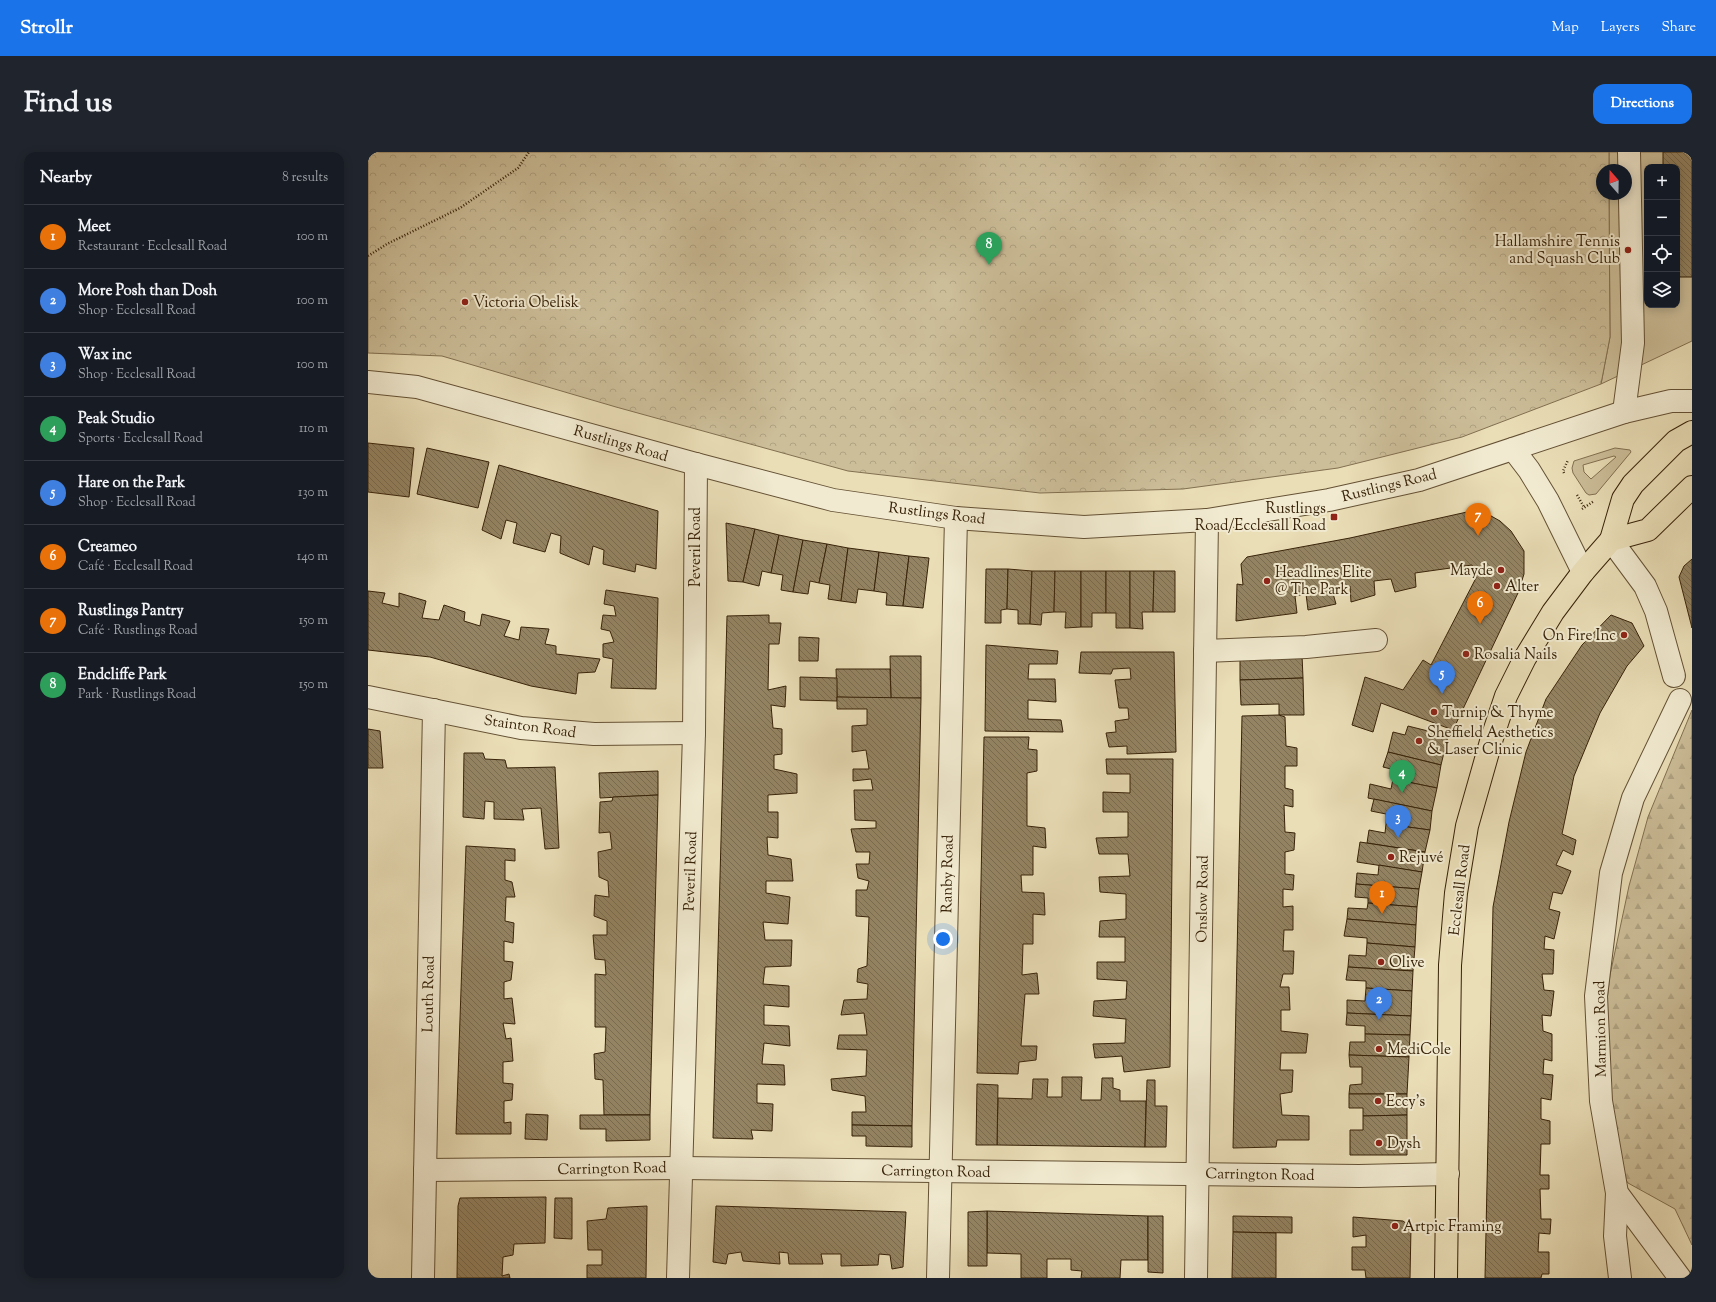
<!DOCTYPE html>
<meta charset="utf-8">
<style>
:root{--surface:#171b24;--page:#20242c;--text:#f1f3f6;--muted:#9ea1a6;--line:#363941;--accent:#1a73e8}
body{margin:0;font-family:"Sorts Mill Goudy",serif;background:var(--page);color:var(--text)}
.controls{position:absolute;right:12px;top:12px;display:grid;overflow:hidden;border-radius:8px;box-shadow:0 2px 10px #0003}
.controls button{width:36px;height:36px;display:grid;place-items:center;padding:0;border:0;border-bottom:1px solid var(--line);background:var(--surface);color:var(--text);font:20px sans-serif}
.compass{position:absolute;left:1228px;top:12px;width:36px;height:36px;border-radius:50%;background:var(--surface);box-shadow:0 2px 10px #0003;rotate:340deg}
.you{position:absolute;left:575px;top:787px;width:14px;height:14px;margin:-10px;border:3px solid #fff;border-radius:50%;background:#1a73e8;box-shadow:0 0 0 6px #1a73e833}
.badge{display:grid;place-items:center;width:26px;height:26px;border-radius:50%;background:var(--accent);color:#fff;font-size:13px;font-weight:700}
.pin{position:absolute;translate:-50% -33px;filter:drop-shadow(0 1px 2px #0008)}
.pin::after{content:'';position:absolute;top:21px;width:14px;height:12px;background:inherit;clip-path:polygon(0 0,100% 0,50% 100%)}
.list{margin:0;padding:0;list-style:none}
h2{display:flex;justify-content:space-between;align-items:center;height:52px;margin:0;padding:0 16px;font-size:17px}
h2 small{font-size:13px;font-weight:400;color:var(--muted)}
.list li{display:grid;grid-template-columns:26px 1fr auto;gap:12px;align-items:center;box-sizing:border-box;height:64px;padding:0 16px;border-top:1px solid var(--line)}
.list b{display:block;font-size:15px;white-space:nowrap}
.list p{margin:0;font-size:13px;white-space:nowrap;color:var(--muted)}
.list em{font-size:13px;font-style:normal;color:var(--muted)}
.icon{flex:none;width:22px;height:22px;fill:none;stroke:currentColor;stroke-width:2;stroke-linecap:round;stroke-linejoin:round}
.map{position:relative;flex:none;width:1324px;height:1126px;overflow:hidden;border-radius:12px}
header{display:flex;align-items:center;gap:24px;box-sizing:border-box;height:56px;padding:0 20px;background:var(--accent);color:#fff}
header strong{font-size:19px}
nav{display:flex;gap:22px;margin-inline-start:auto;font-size:14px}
.intro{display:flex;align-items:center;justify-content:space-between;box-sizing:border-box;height:96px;padding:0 24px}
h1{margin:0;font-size:28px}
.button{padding:10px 18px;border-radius:12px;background:var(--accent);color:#fff;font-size:14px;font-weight:700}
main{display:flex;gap:24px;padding:0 24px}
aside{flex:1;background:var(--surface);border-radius:12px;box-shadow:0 2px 10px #0003}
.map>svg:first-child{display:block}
</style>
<header>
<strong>Strollr</strong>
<nav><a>Map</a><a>Layers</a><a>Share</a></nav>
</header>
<div class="intro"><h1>Find us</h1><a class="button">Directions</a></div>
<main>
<aside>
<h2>Nearby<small>8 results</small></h2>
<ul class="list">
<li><span class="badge" style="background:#e8710a">1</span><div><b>Meet</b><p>Restaurant · Ecclesall Road</p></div><em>100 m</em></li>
<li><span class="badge" style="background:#3f7fe0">2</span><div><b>More Posh than Dosh</b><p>Shop · Ecclesall Road</p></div><em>100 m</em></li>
<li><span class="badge" style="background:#3f7fe0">3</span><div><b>Wax inc</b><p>Shop · Ecclesall Road</p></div><em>100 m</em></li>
<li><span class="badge" style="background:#2e9e5b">4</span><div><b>Peak Studio</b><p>Sports · Ecclesall Road</p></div><em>110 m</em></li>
<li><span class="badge" style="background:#3f7fe0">5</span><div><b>Hare on the Park</b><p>Shop · Ecclesall Road</p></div><em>130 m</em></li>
<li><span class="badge" style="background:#e8710a">6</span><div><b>Creameo</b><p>Café · Ecclesall Road</p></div><em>140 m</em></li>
<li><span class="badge" style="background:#e8710a">7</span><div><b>Rustlings Pantry</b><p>Café · Rustlings Road</p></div><em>150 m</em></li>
<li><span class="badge" style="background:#2e9e5b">8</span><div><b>Endcliffe Park</b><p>Park · Rustlings Road</p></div><em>150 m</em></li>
</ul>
</aside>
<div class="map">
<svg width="1324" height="1126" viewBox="0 0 1324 1126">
<defs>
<pattern id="forest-firs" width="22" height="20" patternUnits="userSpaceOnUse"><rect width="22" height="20" fill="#ccbe99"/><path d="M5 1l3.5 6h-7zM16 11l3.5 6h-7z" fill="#b0a382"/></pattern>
<pattern id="park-crowns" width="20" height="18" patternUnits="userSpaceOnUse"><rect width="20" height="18" fill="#ccbe99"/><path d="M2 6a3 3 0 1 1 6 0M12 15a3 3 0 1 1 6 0" fill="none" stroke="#b0a382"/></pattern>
<pattern id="building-back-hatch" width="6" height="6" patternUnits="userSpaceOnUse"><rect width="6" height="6" fill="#948463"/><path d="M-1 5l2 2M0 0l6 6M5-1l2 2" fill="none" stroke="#7a6c50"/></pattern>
</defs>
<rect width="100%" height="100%" fill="#eadeb7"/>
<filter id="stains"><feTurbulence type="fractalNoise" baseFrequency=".005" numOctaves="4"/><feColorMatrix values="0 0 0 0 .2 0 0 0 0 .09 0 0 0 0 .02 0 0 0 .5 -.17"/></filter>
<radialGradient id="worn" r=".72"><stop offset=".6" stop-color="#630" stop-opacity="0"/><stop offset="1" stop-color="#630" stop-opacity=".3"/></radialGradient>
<!-- green -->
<g fill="#ccbe99" stroke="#827050" fill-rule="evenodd">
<path d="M1241,0h83v189l-91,43 9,-47 -1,-143h17v-24h-17zM1279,15h30v138h-30z"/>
<path d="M1247,296l15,2 1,2 -35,42 -7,1 -3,-2 -13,-20 -1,-5 2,-7zM1246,304l2,1 -25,22 -7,-7 -1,-7z"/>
</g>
<!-- forest -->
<path fill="url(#forest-firs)" stroke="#827050" d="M1324,558v535l-17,-36 -47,-26 -17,-26 -7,-131 6,-51 19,-89 19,-69z"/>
<!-- park -->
<path fill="url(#park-crowns)" stroke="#827050" d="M0,0h1241v18h-7v24h7l1,143 -9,47 -139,53 -124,31 -155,21 -143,4 -192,-22 -232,-64 -174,-51 -74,-3z"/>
<!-- building -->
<g fill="url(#building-back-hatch)" stroke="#372208">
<path d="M1295,0h29v125h-15v-110h-14z"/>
<path d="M0,291l46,5 -5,49 -41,-5z"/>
<path d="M59,296l62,14 -11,46 -61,-14z"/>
<path d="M131,313l159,46 -2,58 -20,-5 -1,8 -32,-8 1,-14 -11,-4 -4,19 -29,-12 1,-17 -10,-3 -6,19 -32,-9 4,-20 -11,-3 -5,19 -19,-9z"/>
<path d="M1099,360h17l16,9 11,10 13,20v23l-6,19 -65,137 -72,-27 -8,29 -21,-7 13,-48 38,13 20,-30 8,5 45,-87 -4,-13 -57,8 1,14 -21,5 -4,-13 -17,2 1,14 -24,7 -1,-16 -18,4 4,14 -28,6 -2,-16 -11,2 2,17 -61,8 1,-37 6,1 -2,-21 6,-7 103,-19z"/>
<path d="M358,371l29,6 -12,53 -15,-1z"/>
<path d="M387,377l24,6 -8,38 -9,-2 -3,15 -16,-4z"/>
<path d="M411,383l24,5 -10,52 -12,-2 2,-15 -12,-2z"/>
<path d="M435,388l24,4 -8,39 -9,-2 -2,13 -15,-2z"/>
<path d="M459,392l21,4 -7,53 -13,-2 2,-14 -11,-2z"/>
<path d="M480,396l31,4 -5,39 -16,-2 -2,14 -15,-2z"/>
<path d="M511,400l30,4 -6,50 -17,-1 1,-12 -13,-2z"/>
<path d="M541,404l20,2 -6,50 -20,-2z"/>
<path d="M1324,407v69l-13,-51 5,-11z"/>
<path d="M618,417h22l-1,40 -6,1v13h-16z"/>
<path d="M640,417l24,2 -2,53h-12v-14l-11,-1z"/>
<path d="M664,419h23l-1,41 -12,1 -1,12 -11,-1z"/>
<path d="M687,419h26v56l-16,1 1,-16h-12z"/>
<path d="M713,419h25v42h-14v14h-11z"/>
<path d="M738,419h24v57h-14v-15h-10z"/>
<path d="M762,419h24l-1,41h-11l1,17 -13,-1z"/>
<path d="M786,419h21v41h-22z"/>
<path d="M238,438l52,8 -2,91 -45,-1 2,-29 -10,-2v-13l11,-2 -4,-11 -9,-2 2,-14 13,1 -2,-10 -10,-2z"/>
<path d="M0,439l17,2 -3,10 17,4v-14l27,8 -4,17 17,2 5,-15 21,7 -1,9 16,5 2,-12 28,7 -6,15 15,4 2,-13 28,2 -4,15 11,2v8l44,5 -5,13 -17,1 -2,21 -45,-8 -101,-29 -62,-7z"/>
<path d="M401,463v8h12l-2,21h-10l-1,46 18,-4 -1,21 -14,-2 2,23 9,1v25l-8,1v14l23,5v19l-29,2v17h10v26l-11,-1 1,18 23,4 2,22h-27v12l24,4 -2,27 -25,-2 2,18h27l-1,26 -26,1 -2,17 26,2v21l-25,-2v20l25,1 1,20 -26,-3 -2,21 22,1 1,20 -28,-1v19l16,1 -1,27 -21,-1 2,9 -40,-1 14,-522z"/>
<path d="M1243,463l21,8 12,23 -17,20 -27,47 -26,63 -12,58 14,6 -3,15 -10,-5 -7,15 15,6 -9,23 -9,-2 -4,17 11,3 -6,27 -9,-3 -1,13 10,1 -1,24h-11l2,16 10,1 -3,25 -9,-1 1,16 9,3v27l-8,-2 -1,15 10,1 -2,25 -10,-2v21l9,2v23h-9l-1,31h9v14h-9l1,30h10l-1,15 -11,-1 -1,19h11v22h-7l-1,4h-56l8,-371 16,-85 17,-70 20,-53 36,-54z"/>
<path d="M431,485l20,1 -1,23h-19z"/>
<path d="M618,493l72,6 -1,13h-28l-1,15h27l1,23 -28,-2v19l33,1 2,12 -78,-1z"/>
<path d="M713,500h93l2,100 -49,2v-8l-18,1 -3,-14 10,-1 -1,-11 14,-2 -1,-11h-9l-4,-28 16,-1 -1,-11 -17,1 -2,5 -32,-1z"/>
<path d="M934,503l1,23 -63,2v-23z"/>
<path d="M522,504h31v42l-30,1z"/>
<path d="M468,517h54l1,30 -54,-2z"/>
<path d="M432,525l37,1v23l-37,-1z"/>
<path d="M935,526l1,37h-25v-11l-38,1 -1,-25z"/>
<path d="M469,545l84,1 -9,428 -60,-1v-13h14l-1,-16 -33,-6 -1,-11 35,-3 1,-26 -30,-1 2,-14h28l-3,-22 -23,2 3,-15 23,-1 1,-15 -11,-2 1,-13 9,-3 2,-49 -13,-1v-26h11l2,-9 -11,-3 -2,-14h13l1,-12h-14l-5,-23 25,-1v-7l-21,-1 -1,-30h19l-2,-11 -18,2v-12h16l-3,-19 -14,2v-26l15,-1v-16h-30z"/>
<path d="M911,563l6,2 1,29 11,2v18h-12v22l8,2v17l-9,-2 1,27 10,1 -1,17 -9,2v22l9,1 -1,15 -10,-1v18l10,-1v24h-9l-1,21h11l-1,23h-10l-3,13h9l1,23h-9v21l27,3 -2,19h-25l-1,17h13l-1,22 -12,2 2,21 27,1v24h-32l-1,7 -43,1 9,-432z"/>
<path d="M1040,574l40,10 -7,29 -53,-13 5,-20 12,3z"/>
<path d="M0,577l12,2 3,37h-15z"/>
<path d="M616,585h45l-1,12 9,1v21l-10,2v53l18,2 1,20 -13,-2v29h-12l1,17 22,1 1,22 -12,-1v30h-10l-1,31 15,-2 2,21h-14l-4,52h16l-1,14 -17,2 -1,12 -41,-1z"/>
<path d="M1020,600l53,13 -4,23 -44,-9 2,-9 -12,-3z"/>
<path d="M96,601h19l2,6 20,1 2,8 48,-1 4,81 -14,1 -4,-41 -19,1 2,11 -30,-1v-17l-9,-1 -1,18 -21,-2z"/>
<path d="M738,607h67l-3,308 -46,5 -2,-16 -27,2 -2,-14 32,-1 1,-24 -33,-3 1,-15 32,-2 1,-18 -30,-2v-17h28v-25h-26l1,-16 26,-2v-25l-26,-2 -1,-15 31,-1 -2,-22h-29l-3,-16 32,-1v-25h-25v-20l27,1v-19h-23z"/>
<path d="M290,619v24l-58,3 -1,-25z"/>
<path d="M1025,627l44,9 -5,23 -64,-13 2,-14 21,5z"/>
<path d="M290,643l-8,320h-46l-1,-35 -8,-1 -1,-25 11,-2 1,-25h-11v-53l11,1 -1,-15 -10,-1 -2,-24h14v-14l-13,-5 1,-21 14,2 -1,-16 -9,-4 -1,-25 14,-3 -2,-17 -11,1 1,-31 12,-1 1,-4z"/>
<path d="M1006,647l58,12 -2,19 -44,-6v-10l-15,-3z"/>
<path d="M1018,672l44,6 -5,22 -58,-9 2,-13 16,3z"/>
<path d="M992,690l65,10 -3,20 -65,-10z"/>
<path d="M98,694l49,3v12l-10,-1v20l7,2 3,15h-9l-1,24 9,2 -1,20 -9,-2v20l9,1 -2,18 -7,2v17l8,-1 3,26 -12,-1 3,16 5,-1 2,23 -10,1v21l10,1 -1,16 -8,1v22l7,-1v12h-55z"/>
<path d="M1011,713l43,7 -3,17 -63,-5 1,-11 21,2z"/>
<path d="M988,732l63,5 -2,18 -49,-4v-5l-13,-1z"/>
<path d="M1000,751l49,4 -1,18 -69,-6 1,-11 19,1z"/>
<path d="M979,767l69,6 -1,22 -48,-4v-5l-23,-2z"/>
<path d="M999,791l48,4 -2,24 -65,-4 1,-12 17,1z"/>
<path d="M980,815l65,4 -1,20 -46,-3v-7l-20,-1z"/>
<path d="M998,836l46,3 -1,25 -64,-3v-13l18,1z"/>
<path d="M979,861l64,3 -1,19 -45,-1v-8l-19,-1z"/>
<path d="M997,882l45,1 -1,22 -60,-2 1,-13h15z"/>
<path d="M981,903l60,2 -2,37h-58l1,-9 12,-1v-17h-12z"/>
<path d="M694,925h20l-1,23h20l1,-22h11v10l7,2v11h26l-1,46 -148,-2 1,-47 34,1 1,-20h15l-1,18h15z"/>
<path d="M779,928h8v26h12l-1,41h-21z"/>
<path d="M609,932l21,1 -1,60h-21z"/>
<path d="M981,942h58v21l-44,1v-8h-14z"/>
<path d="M158,962l22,1 -1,25 -22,-1z"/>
<path d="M212,963h70v25l-44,1v-12h-26z"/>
<path d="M1039,963v40h-57v-25h13v-14z"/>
<path d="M484,973l60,1v21l-46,-1v-10h-14z"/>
<path d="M178,1045l-1,46 -31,1 -1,11 -10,2 -1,19 7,-2 1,4h-53l1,-72 2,-8z"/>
<path d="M187,1046h17v41l-18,-1z"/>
<path d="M279,1054l-1,72h-59v-13h15v-15h-14l-1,-29 19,-2 2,-11z"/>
<path d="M348,1054l190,6 -3,55 -11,2 -2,-14 -11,-1 -1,11 -37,1v-12h-20l2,10h-34l-1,-11 -9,-1 1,12 -37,-3 -2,-9 -13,2 -2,10 -13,-2z"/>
<path d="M619,1059l161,5v44h-27l-1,18h-39l1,-7 -11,-1v-11h-24v19h-26v-24l-34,-1z"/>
<path d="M619,1059v55h-19v-54z"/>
<path d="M780,1064h15v57l-15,-1z"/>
<path d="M865,1064l59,1v16l-59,-1z"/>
<path d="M985,1065l50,4 8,6 -1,51h-44l-1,-8h-13v-23h14v-12l-13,2z"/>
<path d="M865,1080l43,1v45h-44z"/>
</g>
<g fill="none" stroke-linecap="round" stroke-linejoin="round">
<defs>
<g id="minor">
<path d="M0,230l49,5 279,77 137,36 123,18 128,9 123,-7 122,-20 90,-20 205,-68 47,-11h21"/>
<path d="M1256,260l9,-69 -4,-191"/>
<path d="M1145,297l16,21 19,31 35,71"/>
<path d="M1243,388l34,46 11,25 18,65"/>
<path d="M837,499l101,-4 70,-7"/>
<path d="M0,545l153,31 73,6 100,-1"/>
<path d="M1312,548l-47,98 -22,75 -15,123 5,105 16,92 63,85"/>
<path d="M57,1018l257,-2 677,8 89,-2"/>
<path d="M1249,1041l-2,43 5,42"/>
<path d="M55,1126l11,-568"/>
<path d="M310,1126l16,-545 2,-269"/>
<path d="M570,1126l18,-760"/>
<path d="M828,1126l11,-758"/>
</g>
<g id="major">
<path d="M1243,388l37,-10 44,-43"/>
<path d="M1078,1126l4,-313 6,-72 11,-67 25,-88 14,-42 19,-38 28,-46 30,-40 28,-32 12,-41 10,-15 43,-43 16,-9"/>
</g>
</defs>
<!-- minor casing -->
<use href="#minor" stroke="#645134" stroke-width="24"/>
<!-- major casing -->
<use href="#major" stroke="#372208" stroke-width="24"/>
<!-- path -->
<g stroke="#372208" stroke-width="2.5" stroke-dasharray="1 2" stroke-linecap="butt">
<path d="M0,104l19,-12 73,-36 58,-40 11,-16"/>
<path d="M1196,321l-1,-2 5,-11"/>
<path d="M1209,343l7,12"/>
<path d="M1214,357l12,-8"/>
</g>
<!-- minor -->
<use href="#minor" stroke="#f1ead0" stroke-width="22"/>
<!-- major -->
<use href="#major" stroke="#eadeb7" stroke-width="22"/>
</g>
<!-- markers -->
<g fill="#8f2418" stroke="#f1ead0" stroke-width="1.5">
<circle cx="1260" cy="98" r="4"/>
<circle cx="97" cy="150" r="4"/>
<rect x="962" y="361" width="8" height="8" rx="2"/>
<circle cx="1133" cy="418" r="4"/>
<circle cx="899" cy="429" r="4"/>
<circle cx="1129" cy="434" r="4"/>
<circle cx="1256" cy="483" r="4"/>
<circle cx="1098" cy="502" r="4"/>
<circle cx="1066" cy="560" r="4"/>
<circle cx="1051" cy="589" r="4"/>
<circle cx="1023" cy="705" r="4"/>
<circle cx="1013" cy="810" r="4"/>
<circle cx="1011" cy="897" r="4"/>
<circle cx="1010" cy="949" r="4"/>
<circle cx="1011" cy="991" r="4"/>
<circle cx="1027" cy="1074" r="4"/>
</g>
<g text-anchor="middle" stroke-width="4" stroke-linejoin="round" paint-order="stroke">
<!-- poi labels -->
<g font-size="15" fill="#372208" stroke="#f1ead0" text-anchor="start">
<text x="1252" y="94" text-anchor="end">Hallamshire Tennis<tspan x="1252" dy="17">and Squash Club</tspan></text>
<text x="105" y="155">Victoria Obelisk</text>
<text x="958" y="361" text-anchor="end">Rustlings<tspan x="958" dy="17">Road/Ecclesall Road</tspan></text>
<text x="1125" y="423" text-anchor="end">Mayde</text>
<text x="907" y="425">Headlines Elite<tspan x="907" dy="17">@ The Park</tspan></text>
<text x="1137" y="439">Alter</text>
<text x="1248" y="488" text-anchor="end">On Fire Inc</text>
<text x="1106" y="507">Rosalia Nails</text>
<text x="1074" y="565">Turnip &amp; Thyme</text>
<text x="1059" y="585">Sheffield Aesthetics<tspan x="1059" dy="17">&amp; Laser Clinic</tspan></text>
<text x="1031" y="710">Rejuvé</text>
<text x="1021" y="815">Olive</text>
<text x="1019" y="902">MediCole</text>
<text x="1018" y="954">Eccy's</text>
<text x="1019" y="996">Dysh</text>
<text x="1035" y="1079">Artpic Framing</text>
</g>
<!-- street labels -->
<g font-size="15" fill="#372208" stroke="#f1ead0">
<text transform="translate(253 291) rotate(16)" y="5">Rustlings Road</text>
<text transform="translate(1021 333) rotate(-14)" y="5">Rustlings Road</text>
<text transform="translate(569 361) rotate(7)" y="5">Rustlings Road</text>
<text transform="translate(327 395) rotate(-90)" y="5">Peveril Road</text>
<text transform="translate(162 574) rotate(8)" y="5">Stainton Road</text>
<text transform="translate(322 719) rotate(-88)" y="5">Peveril Road</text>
<text transform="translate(579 722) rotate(-89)" y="5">Ranby Road</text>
<text transform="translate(1091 738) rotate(-83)" y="5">Ecclesall Road</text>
<text transform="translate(834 747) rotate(-89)" y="5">Onslow Road</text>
<text transform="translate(60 842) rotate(-89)" y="5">Louth Road</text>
<text transform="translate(1232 877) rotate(-91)" y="5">Marmion Road</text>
<text transform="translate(244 1016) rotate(-1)" y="5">Carrington Road</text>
<text transform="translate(568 1019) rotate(1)" y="5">Carrington Road</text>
<text transform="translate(892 1022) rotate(1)" y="5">Carrington Road</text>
</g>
</g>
<rect width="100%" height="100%" filter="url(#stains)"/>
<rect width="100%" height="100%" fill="url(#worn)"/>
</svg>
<div class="controls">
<button>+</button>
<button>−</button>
<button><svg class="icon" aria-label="locate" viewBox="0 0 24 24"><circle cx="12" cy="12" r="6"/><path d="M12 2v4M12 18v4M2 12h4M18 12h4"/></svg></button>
<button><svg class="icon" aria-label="layers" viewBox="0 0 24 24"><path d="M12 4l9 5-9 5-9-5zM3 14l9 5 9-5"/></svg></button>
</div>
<svg class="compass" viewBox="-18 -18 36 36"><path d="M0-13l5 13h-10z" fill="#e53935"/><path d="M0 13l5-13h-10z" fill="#9ea1a6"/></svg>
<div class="you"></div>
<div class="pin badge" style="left:1014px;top:762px;background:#e8710a">1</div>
<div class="pin badge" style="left:1011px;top:868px;background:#3f7fe0">2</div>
<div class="pin badge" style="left:1030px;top:686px;background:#3f7fe0">3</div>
<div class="pin badge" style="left:1034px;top:641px;background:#2e9e5b">4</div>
<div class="pin badge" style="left:1074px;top:542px;background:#3f7fe0">5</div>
<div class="pin badge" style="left:1112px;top:472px;background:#e8710a">6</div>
<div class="pin badge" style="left:1110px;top:384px;background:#e8710a">7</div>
<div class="pin badge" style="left:621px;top:113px;background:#2e9e5b">8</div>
</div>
</main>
